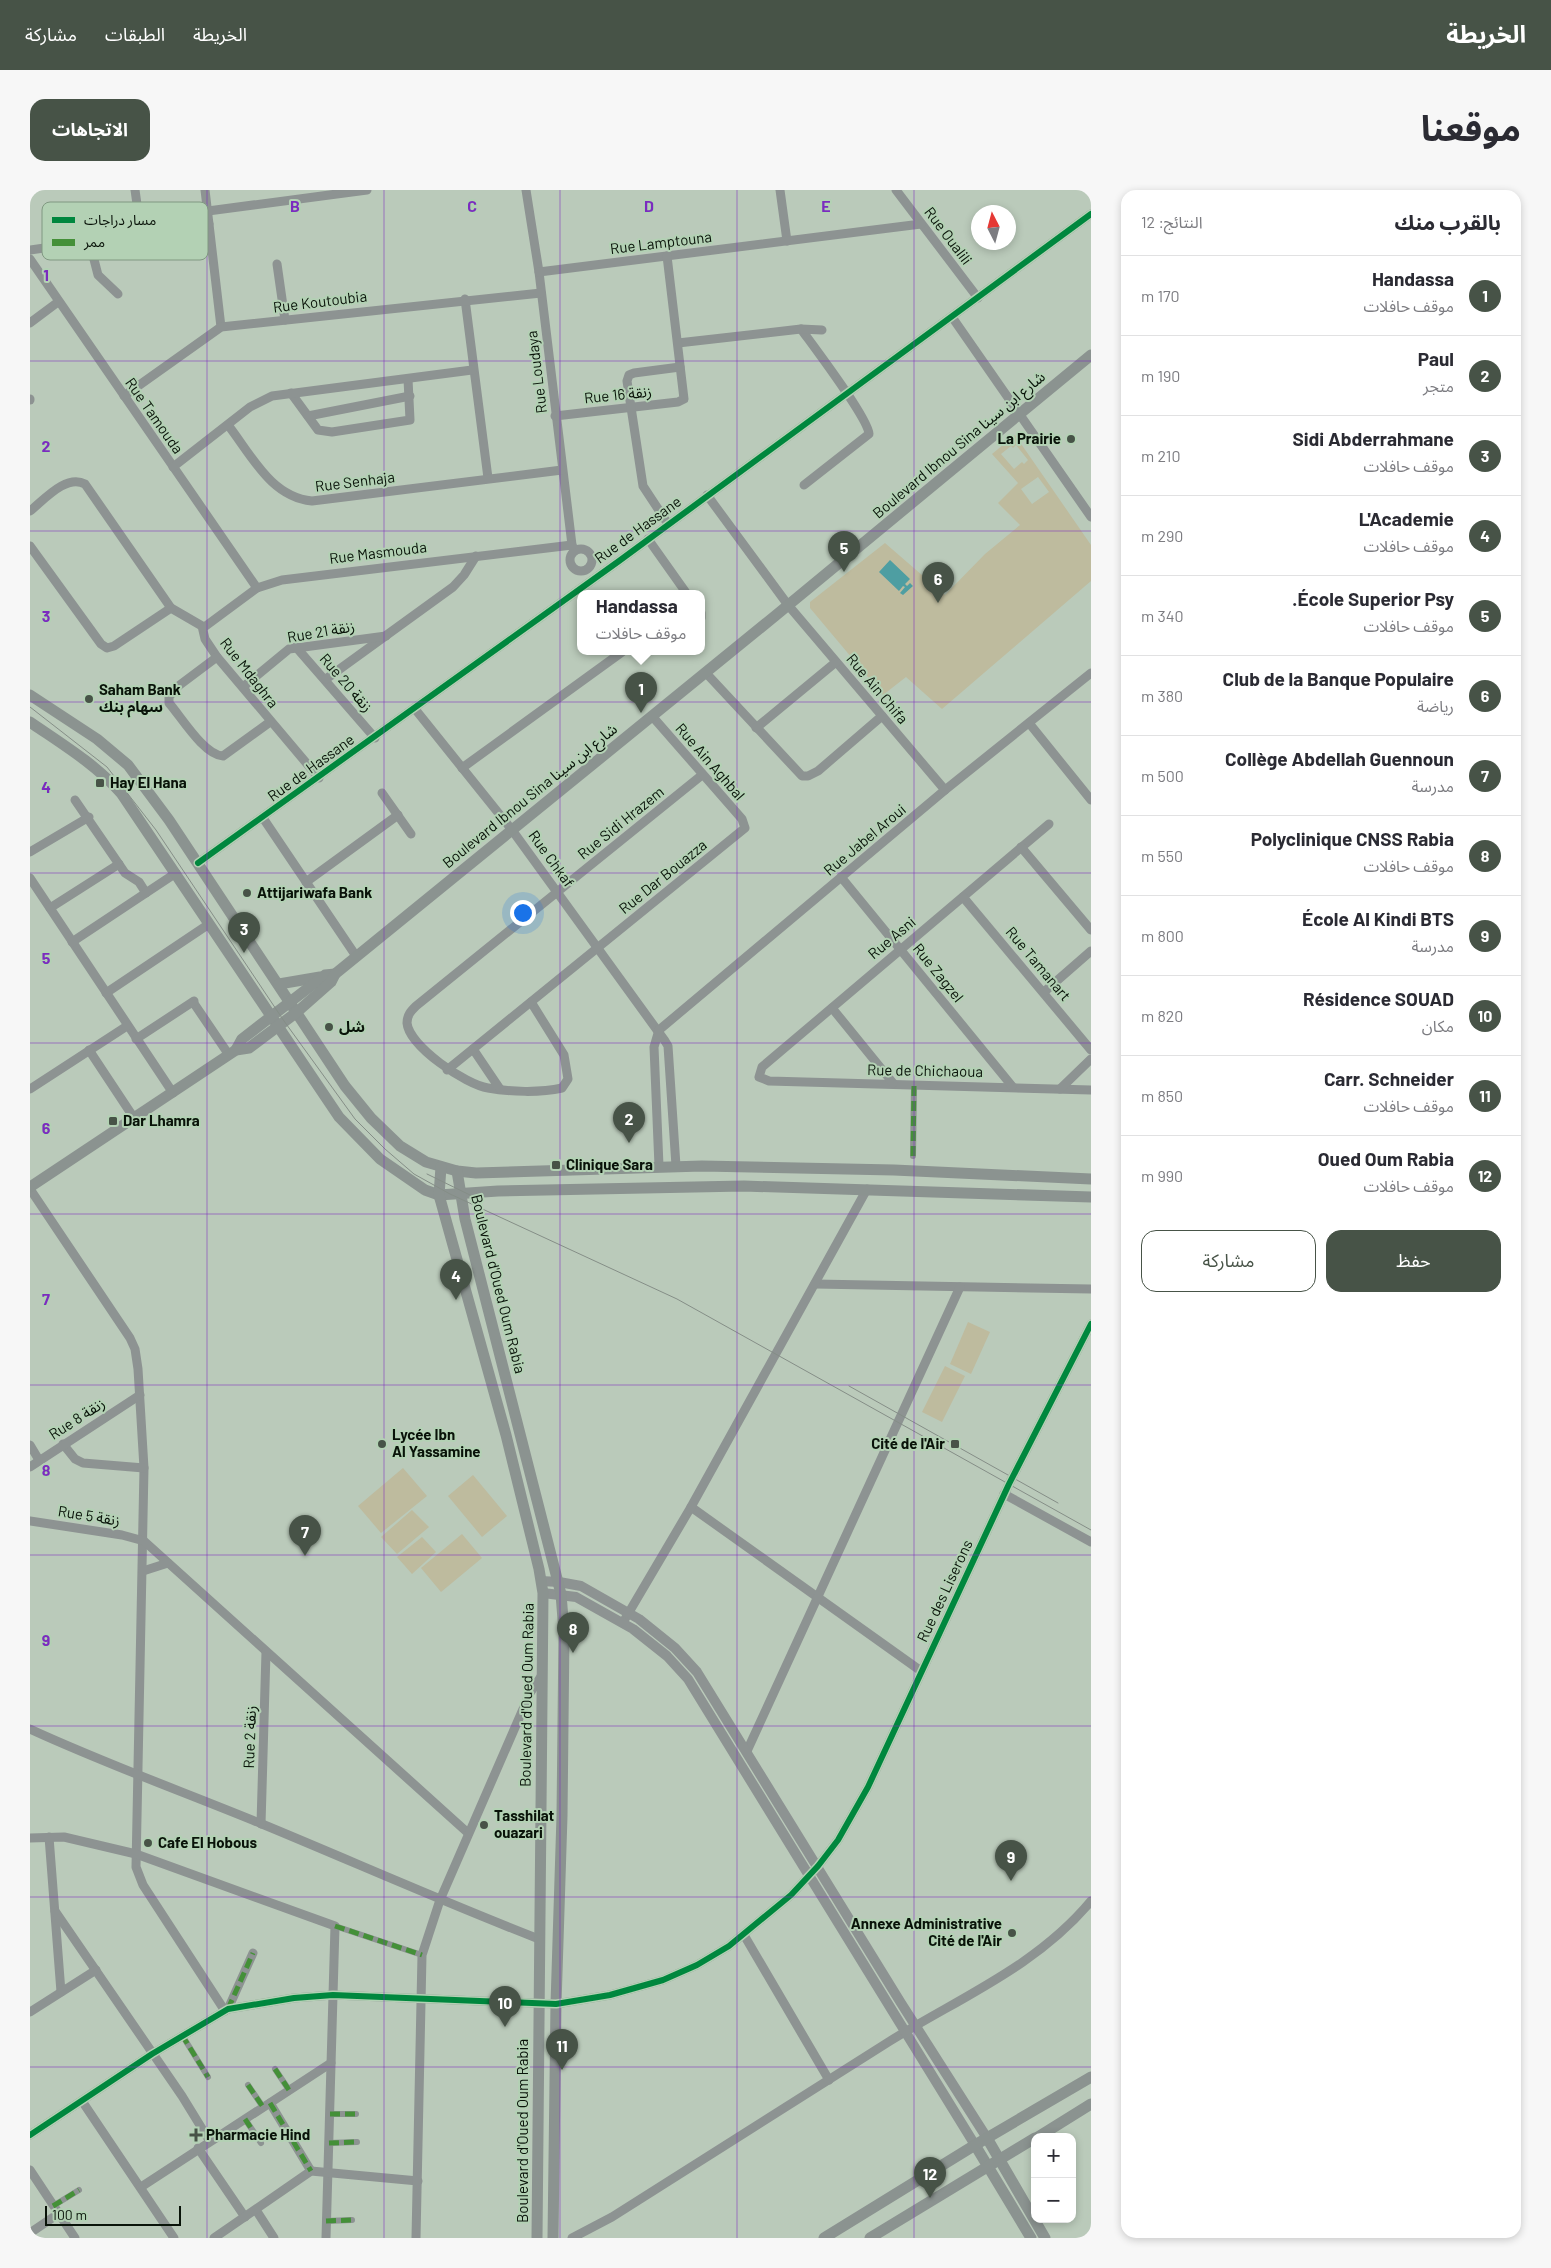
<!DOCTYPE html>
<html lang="ar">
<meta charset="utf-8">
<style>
:root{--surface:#fff;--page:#f7f7f7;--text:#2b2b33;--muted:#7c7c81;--line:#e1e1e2;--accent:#475347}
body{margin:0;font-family:Barlow,"Noto Sans Arabic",sans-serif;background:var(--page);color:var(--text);direction:rtl}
.controls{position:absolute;right:15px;bottom:15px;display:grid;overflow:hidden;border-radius:10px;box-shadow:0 2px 8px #0003}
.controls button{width:45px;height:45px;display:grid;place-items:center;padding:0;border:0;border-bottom:1px solid var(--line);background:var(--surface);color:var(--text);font:25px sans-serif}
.compass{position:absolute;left:941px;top:15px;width:45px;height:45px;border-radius:50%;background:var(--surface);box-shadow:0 2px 8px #0003;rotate:354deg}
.scale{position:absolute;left:15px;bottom:12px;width:136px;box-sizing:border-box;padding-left:5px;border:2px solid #091309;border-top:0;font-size:14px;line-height:18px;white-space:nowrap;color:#091309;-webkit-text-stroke:4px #b3d1b4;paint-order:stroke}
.you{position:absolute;left:492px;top:722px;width:18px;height:18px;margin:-12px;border:4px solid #fff;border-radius:50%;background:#1a73e8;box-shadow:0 0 0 8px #1a73e833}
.badge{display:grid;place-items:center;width:32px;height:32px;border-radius:50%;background:var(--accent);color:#fff;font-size:16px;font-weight:700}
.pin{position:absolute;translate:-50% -41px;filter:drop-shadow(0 1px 2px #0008)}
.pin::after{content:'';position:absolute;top:26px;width:18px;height:15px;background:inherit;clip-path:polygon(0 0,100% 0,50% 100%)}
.popup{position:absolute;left:547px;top:400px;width:128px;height:65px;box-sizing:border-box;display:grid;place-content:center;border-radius:10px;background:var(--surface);filter:drop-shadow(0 1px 4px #0005);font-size:16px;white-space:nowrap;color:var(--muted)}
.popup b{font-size:19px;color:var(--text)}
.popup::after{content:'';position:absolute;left:50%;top:100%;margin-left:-10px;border:10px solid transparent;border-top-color:var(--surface)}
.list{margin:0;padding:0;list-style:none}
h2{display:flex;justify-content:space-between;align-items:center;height:65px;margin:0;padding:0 20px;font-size:21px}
h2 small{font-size:16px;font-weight:400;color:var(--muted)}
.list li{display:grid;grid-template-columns:32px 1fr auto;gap:15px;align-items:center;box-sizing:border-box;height:80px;padding:0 20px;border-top:1px solid var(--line)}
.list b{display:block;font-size:19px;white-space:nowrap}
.list p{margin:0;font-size:16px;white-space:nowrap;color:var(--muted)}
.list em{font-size:16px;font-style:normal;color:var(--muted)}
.actions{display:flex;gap:10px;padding:15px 20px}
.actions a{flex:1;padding:11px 0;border:1px solid var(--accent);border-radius:15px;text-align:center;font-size:18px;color:var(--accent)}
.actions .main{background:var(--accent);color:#fff}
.map{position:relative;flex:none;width:1061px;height:2048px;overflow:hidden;direction:ltr;border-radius:15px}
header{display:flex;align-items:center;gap:30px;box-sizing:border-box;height:70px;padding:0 25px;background:var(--accent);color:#fff}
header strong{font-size:24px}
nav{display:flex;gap:28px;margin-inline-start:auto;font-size:18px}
.intro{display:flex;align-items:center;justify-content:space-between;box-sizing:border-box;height:120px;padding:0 30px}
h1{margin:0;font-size:35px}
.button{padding:12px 22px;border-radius:15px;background:var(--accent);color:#fff;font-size:18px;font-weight:700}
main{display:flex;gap:30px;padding:0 30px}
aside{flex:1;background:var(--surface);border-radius:15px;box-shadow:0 2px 8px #0003}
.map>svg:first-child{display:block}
</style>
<header>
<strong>الخريطة</strong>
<nav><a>الخريطة</a><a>الطبقات</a><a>مشاركة</a></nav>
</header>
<div class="intro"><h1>موقعنا</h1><a class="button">الاتجاهات</a></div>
<main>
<aside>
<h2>بالقرب منك<small>النتائج: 12</small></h2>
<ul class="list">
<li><span class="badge">1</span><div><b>Handassa</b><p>موقف حافلات</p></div><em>170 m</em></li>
<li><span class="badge">2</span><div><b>Paul</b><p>متجر</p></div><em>190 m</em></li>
<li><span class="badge">3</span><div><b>Sidi Abderrahmane</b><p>موقف حافلات</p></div><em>210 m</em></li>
<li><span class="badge">4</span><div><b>L'Academie</b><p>موقف حافلات</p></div><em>290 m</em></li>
<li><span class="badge">5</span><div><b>École Superior Psy.</b><p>موقف حافلات</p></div><em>340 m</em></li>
<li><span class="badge">6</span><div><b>Club de la Banque Populaire</b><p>رياضة</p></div><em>380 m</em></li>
<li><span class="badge">7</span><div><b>Collège Abdellah Guennoun</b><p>مدرسة</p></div><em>500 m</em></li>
<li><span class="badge">8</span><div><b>Polyclinique CNSS Rabia</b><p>موقف حافلات</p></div><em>550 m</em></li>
<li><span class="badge">9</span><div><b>École Al Kindi BTS</b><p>مدرسة</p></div><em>800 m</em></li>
<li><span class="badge">10</span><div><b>Résidence SOUAD</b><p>مكان</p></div><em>820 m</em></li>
<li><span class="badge">11</span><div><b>Carr. Schneider</b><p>موقف حافلات</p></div><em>850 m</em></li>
<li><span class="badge">12</span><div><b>Oued Oum Rabia</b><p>موقف حافلات</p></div><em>990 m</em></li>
</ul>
<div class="actions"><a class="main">حفظ</a><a>مشاركة</a></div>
</aside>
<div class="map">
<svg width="1061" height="2048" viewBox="0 0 1061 2048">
<rect width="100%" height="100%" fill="#bacaba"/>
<!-- green -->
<g fill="#bebb9e" fill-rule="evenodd">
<path d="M985,245l76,110v36l-149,128 -36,-32 -23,18 -73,-87v-6l75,-59 60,52 40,-41 35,-29 -22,-22 20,-20 -26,-29zM986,255l12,15 -4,4 -2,-2 -8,7 -13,-15 10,-8 2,2zM1008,287l11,15 -17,12 -11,-15z"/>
<path d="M938,1132l22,10 -19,42 -21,-10z"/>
<path d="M915,1176l20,10 -23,46 -20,-10z"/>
<path d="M373,1278l24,28 -46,37 -23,-27z"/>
<path d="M443,1285l34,41 -25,21 -34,-41z"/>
<path d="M382,1320l17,17 -32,27 -16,-17z"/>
<path d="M432,1344l20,24 -41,34 -20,-24z"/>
<path d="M392,1347l14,15 -24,22 -15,-17z"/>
</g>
<!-- water -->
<path fill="#4e9ea2" d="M860,370l20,19 -5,5 2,2 3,-3 3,3 -10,9 -3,-2 5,-6 -2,-1 -4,5 -20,-19z"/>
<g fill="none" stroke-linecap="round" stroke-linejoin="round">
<!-- pedestrian -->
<g stroke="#8d9392" stroke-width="6">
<path d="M883,966l1,-71"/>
<path d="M305,1736l87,29"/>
<path d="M152,1845l26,42"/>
<path d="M245,1879l14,21"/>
<path d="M218,1895l15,22"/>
<path d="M300,1924h26"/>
<path d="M215,1929l16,24"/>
<path d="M299,1953l28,-1"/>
<path d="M23,2016l26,-16"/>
<path d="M296,2031l26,-1"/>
</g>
<!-- minor -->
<g stroke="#8d9392" stroke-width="9">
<path d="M105,0l6,43"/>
<path d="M175,0l16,137"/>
<path d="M496,0l13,82 33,273 2,6"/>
<path d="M750,0l7,51"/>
<path d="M866,0l82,108"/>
<path d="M178,21l159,-21"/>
<path d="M59,50l9,35 20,19"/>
<path d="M0,60l179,-26"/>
<path d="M0,69l227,329"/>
<path d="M247,74l8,56"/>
<path d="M509,82l382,-48"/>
<path d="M435,109l23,179"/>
<path d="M922,127l139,200"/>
<path d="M0,133l28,-21"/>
<path d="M771,139c13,18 67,89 68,105l-65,51"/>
<path d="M648,153l123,-14 21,1"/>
<path d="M261,203l27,37 14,2 78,-12 -2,-41"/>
<path d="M94,206l97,-69 320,-34"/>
<path d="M0,209v1"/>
<path d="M278,226l102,-20"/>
<path d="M525,226l123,-14 6,-3 -17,-143"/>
<path d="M198,235c24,31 43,72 84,76l250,-31"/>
<path d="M143,277l77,-60 22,-11 200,-26"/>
<path d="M677,305l81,110 157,185"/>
<path d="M0,321c14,-11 36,-37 55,-27l86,124 31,18 3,13 12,18 102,121"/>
<path d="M638,334l-25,-38 -16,-105 2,-6 5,-2 46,-6"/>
<path d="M618,349l39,55"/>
<path d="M0,356l71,98 6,4 7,-2 57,-38"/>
<circle cx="551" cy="370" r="11"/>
<path d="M671,423v5"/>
<path d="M173,438l54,-40 25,-8 290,-35"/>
<path d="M266,457l79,91"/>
<path d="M187,467l-40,30 -8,10v6c13,15 35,52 54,53l47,-34"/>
<path d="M676,483l96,103h6l10,-5 64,-55"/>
<path d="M296,489l127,-92 11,-12 12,-19"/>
<path d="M213,497l46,-38 97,-13"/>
<path d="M385,519l97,121 153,211 3,5 8,120"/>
<path d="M999,533l62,77"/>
<path d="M726,538l80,-66"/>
<path d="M432,578l160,-116"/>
<path d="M352,603l29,41"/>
<path d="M45,610l50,73 14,9 7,11"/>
<path d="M233,628l93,138"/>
<path d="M1019,634l-287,243 -3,10 10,4 322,9"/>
<path d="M991,657l70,83"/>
<path d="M0,662l59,-35"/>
<path d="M168,673l421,-302 472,-347"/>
<path d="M811,687l171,209"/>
<path d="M0,688l143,215"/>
<path d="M276,692l92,-67"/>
<path d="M933,707l128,153"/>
<path d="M20,718l69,-44"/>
<path d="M42,752l104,-69"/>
<path d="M1014,802l47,-41"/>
<path d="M76,803l103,-69"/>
<path d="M163,812l36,53"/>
<path d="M501,812l33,53 4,24 -6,9c-22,5 -52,4 -74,0 -22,-3 -79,-42 -81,-65 0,-8 4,-12 9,-17l286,-231"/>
<path d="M802,818l61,75"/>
<path d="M629,840l286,-240 146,-117"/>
<path d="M106,849l58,-38"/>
<path d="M443,859l27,40"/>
<path d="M59,860l45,68"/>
<path d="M417,880l298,-242 -3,-9 -90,-103"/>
<path d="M0,899l97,-63"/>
<path d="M1030,899l31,-30"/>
<path d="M629,976l-5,-119 5,-17"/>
<path d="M0,999l100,149 5,11 3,20 6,99 -8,399 7,18 82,126"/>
<path d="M785,1094l276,5"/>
<path d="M33,1254l12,15 8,4 61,5"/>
<path d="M0,1255l9,15"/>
<path d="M0,1277l110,-72"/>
<path d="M974,1304l87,48"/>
<path d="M661,1317l230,164"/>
<path d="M0,1331l92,14 22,6 324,292"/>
<path d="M113,1381l25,-8"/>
<path d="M595,1429l66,-112 176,-318"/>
<path d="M0,1539c76,35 154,63 232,95 92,38 184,79 277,115"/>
<path d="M717,1561l213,-464"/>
<path d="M231,1634l5,-172"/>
<path d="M19,1647l12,155"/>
<path d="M0,1648l34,-1 72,17 199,72 -9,312"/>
<path d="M25,1721l127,185 27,44"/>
<path d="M714,1745l85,145"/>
<path d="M198,1819l25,-56"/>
<path d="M0,1822l66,-42"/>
<path d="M52,1911l92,137"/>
<path d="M240,1913l41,68"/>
<path d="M0,1945l122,-81 76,-45 66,-11 39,-3 223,9 54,-9 53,-15 34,-15 32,-19 62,-51 27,-29 20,-26 30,-53 141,-303 82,-160"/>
<path d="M168,1958l47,69"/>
<path d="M0,1980l45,68"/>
<path d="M111,1997l190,-124"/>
<path d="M226,2020l18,28"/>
<path d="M0,2043l28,-19"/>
<path d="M184,2048l97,-67 107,10"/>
<path d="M386,2048l6,-283 18,-55 90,-207 12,-18"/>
<path d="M542,2048l40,-21c93,-58 185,-118 278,-176 71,-44 147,-75 201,-140"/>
</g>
<!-- tertiary -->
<g stroke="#8d9392" stroke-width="10">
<path d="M511,1391l18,1 22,4 58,33 36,29 22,24 204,331 86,135"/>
<path d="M513,1403l33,4 57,32 34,27 21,23 287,466"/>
</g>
<!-- secondary -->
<g stroke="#8b9390" stroke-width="11">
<path d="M0,505l67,44 31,26 41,55 176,266 26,32 29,28 26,16 31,9 19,2 226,-7 192,4 197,9"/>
<path d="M0,532c32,22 64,41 91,71l218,324 41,42 45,31 14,5 59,-4 246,-5 347,11"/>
<path d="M249,794l41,-7"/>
<path d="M206,860l6,-11 83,-64 10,-1"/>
<path d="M411,977l-2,28 67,240 33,134 4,24 -6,645"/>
<path d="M427,981l8,48 96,375 3,38 -2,184 -6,188 -3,234"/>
<path d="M0,997l206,-137 13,-2 48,-36 34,-30 4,-8 440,-358 316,-261"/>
<path d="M1008,1947l53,-33"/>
<path d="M957,1948l58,100"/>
<path d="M945,1955l56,93"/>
<path d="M794,2048l151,-93 116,-68"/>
<path d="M840,2048l165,-100"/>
</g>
<!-- tram -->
<g stroke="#858e87" stroke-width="1">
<path d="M0,517l77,60 49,63 128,191 71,98 30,30 29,25 36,20 227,105 414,231"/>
<path d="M397,984l45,22"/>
<path d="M819,1196l209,117"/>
</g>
<!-- quiet -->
<g stroke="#449038" stroke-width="5" stroke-dasharray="10 5" stroke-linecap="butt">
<path d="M883,966l1,-71"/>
<path d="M305,1736l87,29"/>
<path d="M198,1819l25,-56"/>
<path d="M152,1845l26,42"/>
<path d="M245,1879l14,21"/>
<path d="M218,1895l15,22"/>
<path d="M240,1913l41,68"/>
<path d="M300,1924h26"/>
<path d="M215,1929l16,24"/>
<path d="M299,1953l28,-1"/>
<path d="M23,2016l26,-16"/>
<path d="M296,2031l26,-1"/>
</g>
<defs>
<g id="cycleway">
<path d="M168,673l421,-302 472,-347"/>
<path d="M0,1945l122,-81 76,-45 66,-11 39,-3 223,9 54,-9 53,-15 34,-15 32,-19 62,-51 27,-29 20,-26 30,-53 141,-303 82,-160"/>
</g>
</defs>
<!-- cycleway casing -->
<use href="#cycleway" stroke="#b3d1b4" stroke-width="9"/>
<!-- cycleway -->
<use href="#cycleway" stroke="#00873e" stroke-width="6"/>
</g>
<!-- grid -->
<path fill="none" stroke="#7b2cbf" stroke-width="1" stroke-opacity="0.55" d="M177,0v2048M354,0v2048M530,0v2048M707,0v2048M884,0v2048M0,171h1061M0,341h1061M0,512h1061M0,683h1061M0,853h1061M0,1024h1061M0,1195h1061M0,1365h1061M0,1536h1061M0,1707h1061M0,1877h1061"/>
<!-- markers -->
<g fill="#475347" stroke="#b3d1b4" stroke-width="2">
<circle cx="1041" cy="249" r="5"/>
<circle cx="59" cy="509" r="5"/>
<rect x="65" y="588" width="10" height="10" rx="2.5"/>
<circle cx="217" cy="703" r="5"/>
<circle cx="299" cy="837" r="5"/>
<rect x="78" y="926" width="10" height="10" rx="2.5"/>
<rect x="521" y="970" width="10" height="10" rx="2.5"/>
<circle cx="352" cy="1254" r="5"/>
<rect x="920" y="1249" width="10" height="10" rx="2.5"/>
<circle cx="454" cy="1635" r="5"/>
<circle cx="118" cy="1653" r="5"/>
<circle cx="982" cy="1743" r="5"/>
<path d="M163.5 1937.5h5v5h5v5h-5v5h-5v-5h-5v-5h5z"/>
</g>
<g text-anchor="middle" stroke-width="4" stroke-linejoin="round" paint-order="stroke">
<!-- street labels -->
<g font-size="15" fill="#091309" stroke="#b3d1b4">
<text transform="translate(918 46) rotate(53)" y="5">Rue Oualili</text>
<text transform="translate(631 53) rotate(-7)" y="5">Rue Lamptouna</text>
<text transform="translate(290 112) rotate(-7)" y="5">Rue Koutoubia</text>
<text transform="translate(507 182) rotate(-97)" y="5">Rue Loudaya</text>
<text transform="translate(588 205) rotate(-6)" y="5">Rue 16 زنقة</text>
<text transform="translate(124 226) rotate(55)" y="5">Rue Tamouda</text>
<text transform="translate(929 255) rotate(-40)" y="5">Boulevard Ibnou Sina شارع ابن سينا</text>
<text transform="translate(325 292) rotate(-7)" y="5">Rue Senhaja</text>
<text transform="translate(608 340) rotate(-36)" y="5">Rue de Hassane</text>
<text transform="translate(348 363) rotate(-7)" y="5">Rue Masmouda</text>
<text transform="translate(291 442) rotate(-10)" y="5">Rue 21 زنقة</text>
<text transform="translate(219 483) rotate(52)" y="5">Rue Mdaghra</text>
<text transform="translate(316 493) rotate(49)" y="5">Rue 20 زنقة</text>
<text transform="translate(847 499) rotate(50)" y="5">Rue Ain Chifa</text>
<text transform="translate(680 572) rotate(49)" y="5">Rue Ain Aghbal</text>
<text transform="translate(281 578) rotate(-36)" y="5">Rue de Hassane</text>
<text transform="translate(500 606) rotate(-39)" y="5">Boulevard Ibnou Sina شارع ابن سينا</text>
<text transform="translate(591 633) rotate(-39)" y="5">Rue Sidi Hrazem</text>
<text transform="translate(835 650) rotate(-40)" y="5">Rue Jabel Aroui</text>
<text transform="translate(521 669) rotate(54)" y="5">Rue Chkaf</text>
<text transform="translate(633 687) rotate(-39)" y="5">Rue Dar Bouazza</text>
<text transform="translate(862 748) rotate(-40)" y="5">Rue Asni</text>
<text transform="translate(1008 774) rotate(50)" y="5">Rue Tamanart</text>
<text transform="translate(908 783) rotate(51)" y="5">Rue Zagzel</text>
<text transform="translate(895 881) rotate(1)" y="5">Rue de Chichaoua</text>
<text transform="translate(468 1094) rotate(76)" y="5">Boulevard d'Oued Oum Rabia</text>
<text transform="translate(47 1229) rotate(-33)" y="5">Rue 8 زنقة</text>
<text transform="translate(59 1326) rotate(9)" y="5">Rue 5 زنقة</text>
<text transform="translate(915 1401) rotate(-65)" y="5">Rue des Liserons</text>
<text transform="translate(497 1505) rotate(-89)" y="5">Boulevard d'Oued Oum Rabia</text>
<text transform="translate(220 1547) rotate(-88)" y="5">Rue 2 زنقة</text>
<text transform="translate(493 1941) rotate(-90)" y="5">Boulevard d'Oued Oum Rabia</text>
</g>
<!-- poi labels -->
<g font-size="15" font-weight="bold" fill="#091309" stroke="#b3d1b4" text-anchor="start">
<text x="1031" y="254" text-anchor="end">La Prairie</text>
<text x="69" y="505">Saham Bank<tspan x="69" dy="17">سهام بنك</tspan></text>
<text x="80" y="598">Hay El Hana</text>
<text x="227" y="708">Attijariwafa Bank</text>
<text x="309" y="842">شل</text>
<text x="93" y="936">Dar Lhamra</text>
<text x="536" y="980">Clinique Sara</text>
<text x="362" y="1250">Lycée Ibn<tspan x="362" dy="17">Al Yassamine</tspan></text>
<text x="915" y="1259" text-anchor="end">Cité de l'Air</text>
<text x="464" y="1631">Tasshilat<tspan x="464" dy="17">ouazari</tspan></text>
<text x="128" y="1658">Cafe El Hobous</text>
<text x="972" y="1739" text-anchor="end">Annexe Administrative<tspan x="972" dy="17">Cité de l'Air</tspan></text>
<text x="176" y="1950">Pharmacie Hind</text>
</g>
</g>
<!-- legend -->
<rect x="12" y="12" width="166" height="58" rx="8" fill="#b3d1b4" stroke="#809881" stroke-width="1"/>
<rect x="22" y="27" width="23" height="6" fill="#00873e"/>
<rect x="22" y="49" width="23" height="7" fill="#449038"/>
<g font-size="14" fill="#091309">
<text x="54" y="35">مسار دراجات</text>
<text x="54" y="57">ممر</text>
</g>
<g font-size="16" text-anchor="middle" font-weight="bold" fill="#7b2cbf" stroke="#b3d1b4" stroke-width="4" stroke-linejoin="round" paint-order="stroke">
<text x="265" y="22">B</text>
<text x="442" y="22">C</text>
<text x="619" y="22">D</text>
<text x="796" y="22">E</text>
<text x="16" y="91">1</text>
<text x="16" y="262">2</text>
<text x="16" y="432">3</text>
<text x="16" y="603">4</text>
<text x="16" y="774">5</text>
<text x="16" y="944">6</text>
<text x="16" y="1115">7</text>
<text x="16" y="1286">8</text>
<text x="16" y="1456">9</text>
</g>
</svg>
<div class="controls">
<button>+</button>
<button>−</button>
</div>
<svg class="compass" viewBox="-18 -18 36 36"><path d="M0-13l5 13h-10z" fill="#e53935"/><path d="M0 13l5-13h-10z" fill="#7c7c81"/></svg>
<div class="scale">100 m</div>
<div class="you"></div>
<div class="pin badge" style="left:611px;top:523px">1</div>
<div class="popup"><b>Handassa</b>موقف حافلات</div>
<div class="pin badge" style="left:599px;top:953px">2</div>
<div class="pin badge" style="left:214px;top:763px">3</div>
<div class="pin badge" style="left:426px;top:1110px">4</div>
<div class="pin badge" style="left:814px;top:382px">5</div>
<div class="pin badge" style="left:908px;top:413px">6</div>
<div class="pin badge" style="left:275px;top:1366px">7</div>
<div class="pin badge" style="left:543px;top:1463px">8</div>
<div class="pin badge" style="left:981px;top:1691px">9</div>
<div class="pin badge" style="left:475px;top:1837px">10</div>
<div class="pin badge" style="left:532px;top:1880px">11</div>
<div class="pin badge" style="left:900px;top:2008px">12</div>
</div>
</main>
